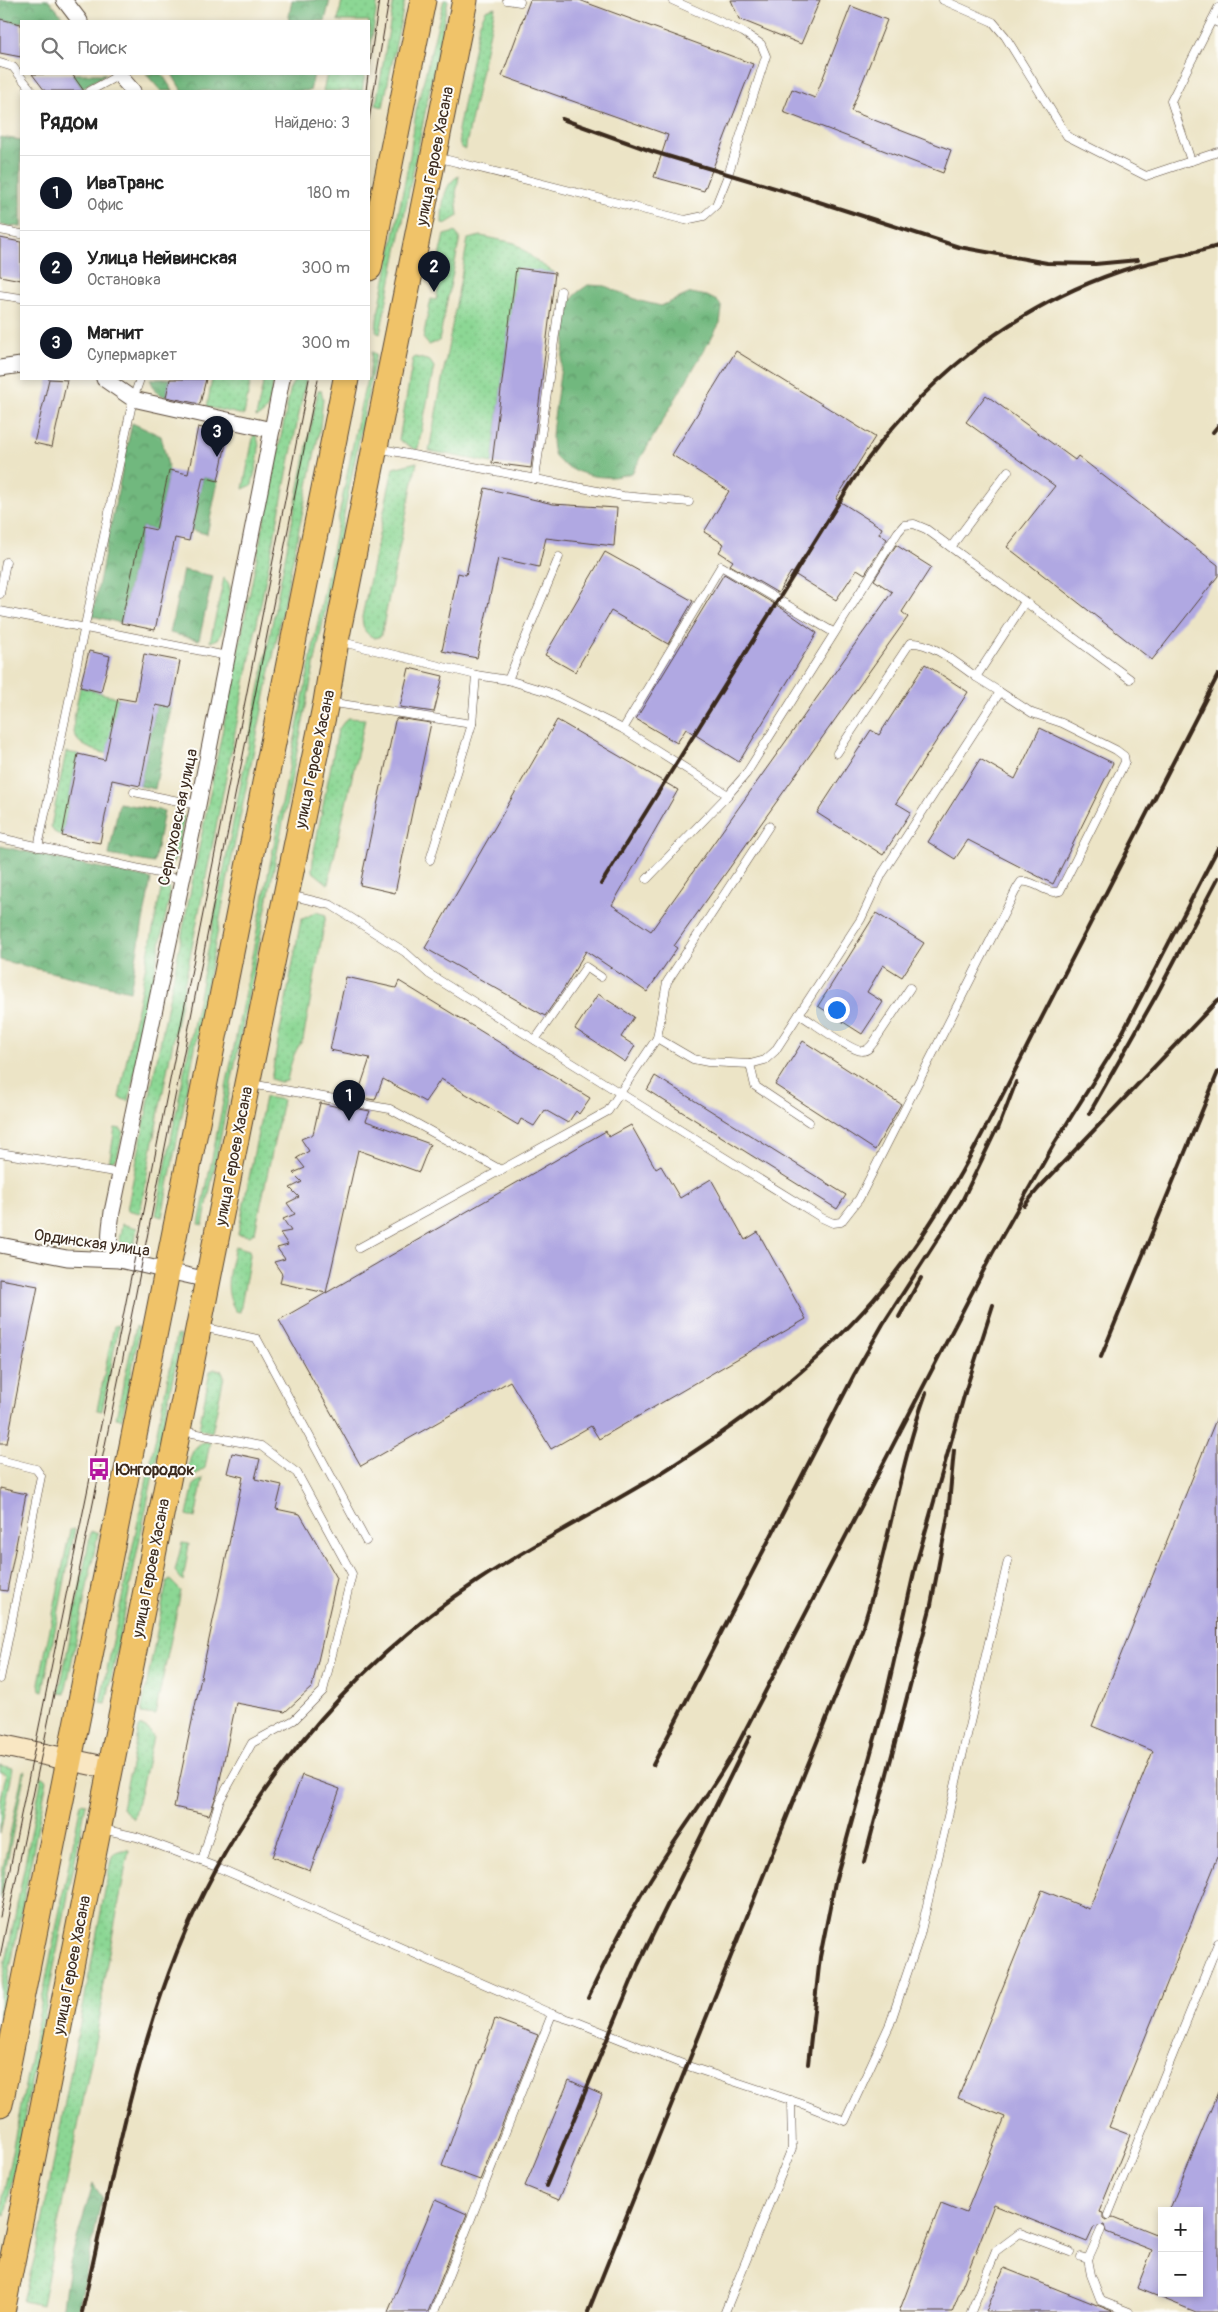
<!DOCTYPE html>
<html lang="ru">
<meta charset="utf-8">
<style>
:root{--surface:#fff;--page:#f2f2f2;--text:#222;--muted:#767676;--line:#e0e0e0;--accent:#111827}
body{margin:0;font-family:Pangolin,sans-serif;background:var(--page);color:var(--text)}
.controls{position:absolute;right:15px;bottom:15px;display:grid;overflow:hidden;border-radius:0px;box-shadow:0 2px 8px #0003}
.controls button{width:45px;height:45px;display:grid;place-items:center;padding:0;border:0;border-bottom:1px solid var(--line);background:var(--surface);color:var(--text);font:25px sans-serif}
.you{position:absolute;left:836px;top:1009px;width:18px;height:18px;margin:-12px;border:4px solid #fff;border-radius:50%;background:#1a73e8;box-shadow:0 0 0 8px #1a73e833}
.badge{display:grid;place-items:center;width:32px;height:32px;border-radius:50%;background:var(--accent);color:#fff;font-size:16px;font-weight:700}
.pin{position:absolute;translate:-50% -41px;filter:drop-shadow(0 1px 2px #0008)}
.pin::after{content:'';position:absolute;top:26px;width:18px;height:15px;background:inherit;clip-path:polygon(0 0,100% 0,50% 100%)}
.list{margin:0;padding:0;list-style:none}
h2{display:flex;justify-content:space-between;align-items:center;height:65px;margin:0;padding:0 20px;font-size:21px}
h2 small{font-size:16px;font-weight:400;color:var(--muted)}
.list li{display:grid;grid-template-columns:32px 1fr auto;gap:15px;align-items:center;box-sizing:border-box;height:75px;padding:0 20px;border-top:1px solid var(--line)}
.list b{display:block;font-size:19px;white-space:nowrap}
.list p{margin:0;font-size:16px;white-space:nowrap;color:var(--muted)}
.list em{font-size:16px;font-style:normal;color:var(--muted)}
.icon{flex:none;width:28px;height:28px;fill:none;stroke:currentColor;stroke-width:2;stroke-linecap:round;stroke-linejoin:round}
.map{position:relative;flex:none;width:1218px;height:2312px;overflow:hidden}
.search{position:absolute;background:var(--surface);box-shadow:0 2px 8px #0003;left:20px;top:20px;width:350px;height:55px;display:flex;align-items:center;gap:12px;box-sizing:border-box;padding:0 18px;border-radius:0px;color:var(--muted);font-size:19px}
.panel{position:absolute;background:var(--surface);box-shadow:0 2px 8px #0003;left:20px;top:90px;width:350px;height:290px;border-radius:0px}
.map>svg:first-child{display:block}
</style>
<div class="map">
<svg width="1218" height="2312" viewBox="0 0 1218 2312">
<defs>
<pattern id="grass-dots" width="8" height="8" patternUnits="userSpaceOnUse" patternTransform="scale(1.25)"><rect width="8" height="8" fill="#8cd794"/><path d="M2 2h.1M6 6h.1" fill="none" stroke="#7ab97f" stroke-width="1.8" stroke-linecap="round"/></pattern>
<pattern id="forest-crowns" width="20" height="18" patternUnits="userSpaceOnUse" patternTransform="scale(1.25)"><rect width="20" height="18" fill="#71b87e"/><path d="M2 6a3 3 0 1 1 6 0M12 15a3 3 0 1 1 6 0" fill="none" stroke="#5e9667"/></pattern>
</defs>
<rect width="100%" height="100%" fill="#fdfcf7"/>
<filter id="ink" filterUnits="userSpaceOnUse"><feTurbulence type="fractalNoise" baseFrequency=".02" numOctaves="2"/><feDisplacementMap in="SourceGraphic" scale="10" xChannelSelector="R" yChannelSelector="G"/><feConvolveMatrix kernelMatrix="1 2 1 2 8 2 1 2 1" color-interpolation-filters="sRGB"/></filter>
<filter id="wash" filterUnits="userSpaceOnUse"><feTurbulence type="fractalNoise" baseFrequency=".0096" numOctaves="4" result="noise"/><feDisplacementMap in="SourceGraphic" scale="20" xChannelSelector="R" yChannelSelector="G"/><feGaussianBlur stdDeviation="1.12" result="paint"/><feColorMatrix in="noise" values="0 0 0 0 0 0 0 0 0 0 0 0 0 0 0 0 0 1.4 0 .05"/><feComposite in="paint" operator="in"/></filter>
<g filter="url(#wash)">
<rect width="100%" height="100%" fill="#ece4c6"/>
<!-- grass -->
<g fill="url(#grass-dots)" stroke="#648059">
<path d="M342,0h36l-9,55v-34h-31z"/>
<path d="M394,0h11l-22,107 -7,-2z"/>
<path d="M444,0h4l-68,334 -4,-2 1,-13 33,-163 6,-45z"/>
<path d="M495,7l-30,143 -5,-4 -2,-16 21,-105 7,-15z"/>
<path d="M327,74h38l-3,17h-39z"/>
<path d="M459,176l-3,17 2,23 -13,8 -3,-1c0,-16 1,-40 17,-47z"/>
<path d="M455,232l5,6 -21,103 -10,4 -6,-7 8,-39 5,1 3,-15 -6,-3 11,-47z"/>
<path d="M481,236l34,7 24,20 16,10 -39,-4 -24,194 -63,-12 39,-212z"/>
<path d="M372,352l4,2 -173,871 -4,-1 162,-820 6,-25h2z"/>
<path d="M415,357l15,4 4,6 -16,81 -2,2 -17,-10 14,-81z"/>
<path d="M212,379h39l-7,36 -37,-8z"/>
<path d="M264,379l10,1c-3,12 -3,34 -18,37z"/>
<path d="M306,379l-153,762 -13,72 -13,-3 164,-824 4,-6z"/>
<path d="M318,390h3l2,8 -3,29 -87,425 -71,365 -6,-2z"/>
<path d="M254,433c11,12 0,38 -2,52l-9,4z"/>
<path d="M417,462l-36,174 -6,2c-11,-4 -12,-10 -13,-21l31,-149z"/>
<path d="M224,578c3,3 5,5 6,10 0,11 -6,42 -12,51l-8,3z"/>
<path d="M80,687l38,11 -9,46 5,11c-52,-10 -42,-24 -34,-68z"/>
<path d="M347,718l18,1 -37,165 -16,-13 2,-20 24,-121z"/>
<path d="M66,752l12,2 -16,82 -8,-4 -3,-6z"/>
<path d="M177,809l7,8 -7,38 -4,7 -7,2z"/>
<path d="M163,880l6,7v12l-40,202 -10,-3z"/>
<path d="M316,912l10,3 -23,125c-10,12 -13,26 -16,41l-7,1 -9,-3 30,-159z"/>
<path d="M265,1097l18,3 -28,132 -5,4 -12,-2z"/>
<path d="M115,1128l6,1 2,3 -6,25 -8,7z"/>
<path d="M122,1224l15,4 -4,23 -7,-2 -7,-9z"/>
<path d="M235,1246l14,4 1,5 -10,57 -4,-1c-14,-21 -6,-42 -1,-65z"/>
<path d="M119,1325l-17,86 -5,-1 17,-84z"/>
<path d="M136,1326l4,2 -18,91 -6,-1z"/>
<path d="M177,1335l4,1 -3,17 -72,351 -6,-1z"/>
<path d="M215,1369l7,2 2,5 -12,56 -13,-3 11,-58z"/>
<path d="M204,1442h6l-5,26 -10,7 -8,-1c3,-13 3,-27 17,-32z"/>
<path d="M203,1478l-8,40 -8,-3 7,-31z"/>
<path d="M75,1529l-32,162 -3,-1 -1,-7 31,-153z"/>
<path d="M91,1531l7,3 -33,160 -6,-1z"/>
<path d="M182,1543l7,1 -6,37 -8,-10z"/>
<path d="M170,1580l11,11 -26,124 -14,-2 26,-132z"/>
<path d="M142,1726l7,4 4,7 -19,82 -12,-11 17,-80z"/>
<path d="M0,1765l13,3 -13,66v-31l6,-29 -6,-2z"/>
<path d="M23,1771h2l-25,127v-15z"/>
<path d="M42,1776l5,4 -47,240v-27z"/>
<path d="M81,1803l5,1 -81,412 -5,-4z"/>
<path d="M123,1850h6l-27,139v16l-4,22 -56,278 -19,-4 15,-56 73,-386 3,-6z"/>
</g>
<!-- forest -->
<g fill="url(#forest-crowns)" stroke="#56714e">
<path d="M0,0h49l17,21h-45v3l-21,-5z"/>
<path d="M292,0h38l-5,21h-37z"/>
<path d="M72,74h34l-24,14z"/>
<path d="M146,74h16l11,17h-12z"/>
<path d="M172,74h142l-4,17h-128z"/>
<path d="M0,137l21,3v87l-21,-2z"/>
<path d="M588,285l17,1 35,15 21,5 30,-13 16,3 12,6 3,7 -2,14 -88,150c-9,2 -18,5 -27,4 -14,0 -43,-8 -50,-21 -4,-10 -3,-21 -2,-31l17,-123 8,-10z"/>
<path d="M150,379h20l-4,18 -10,-5z"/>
<path d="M132,423l29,13 8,34 -13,60 -14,-3 -21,96 -29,-7z"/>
<path d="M203,477l15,4 -11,53 -16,-4z"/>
<path d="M183,570l30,6 -14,64 -29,-7z"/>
<path d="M156,705l15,3 -16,81 -15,-3z"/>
<path d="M119,803l45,8 -10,52 -45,-8z"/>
<path d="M0,846l151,33 -21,112 -130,-31z"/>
<path d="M93,2184l9,13 -24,115h-16l7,-46z"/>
</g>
<g id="blocks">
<!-- building -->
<g fill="#b0a8e2">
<path d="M530,0h49l174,64 -49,127 -50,-14 14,-42 -166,-59z"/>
<path d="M731,0h89l-19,44 -62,-25z"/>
<path d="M851,6l36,14 -36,91 100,39 -8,23 -160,-61 9,-23 23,9z"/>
<path d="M0,19l21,5v33l-21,-4z"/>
<path d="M32,74h40l12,17h-39z"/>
<path d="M0,238l21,4v38l-21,-4z"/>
<path d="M516,268l39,5 -24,195 -39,-5z"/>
<path d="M736,351l139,86 -39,62 46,29 -3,6 8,5 -22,35 -8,-5 -21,31 -45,-28 -13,21 -48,-28 3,-4 -14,-9 5,-8 -20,-12 25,-41 -57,-36z"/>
<path d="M49,379l18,1 -15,67 -18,-4z"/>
<path d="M170,379h36l-6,25 -34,-7z"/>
<path d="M986,395l89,65 3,-4 140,109v11l-66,84 -145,-113 48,-61 -89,-64z"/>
<path d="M198,427l30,7 -10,47 -15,-4 -14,64 -14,-3 -20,92 -34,-7 21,-96 14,3 13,-60 19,4z"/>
<path d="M485,488l68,16 64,4 -3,38 -68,-8 -7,29 -41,-9 -21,100 -35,-7 16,-78 8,2z"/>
<path d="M896,545l35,22 -29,45 6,5 -234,329 3,2 -30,44 -61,-41 -23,39 -18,26 -120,-68 132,-228 121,70 -66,115 39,26 241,-339 -18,-12z"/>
<path d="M605,552l88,49 -25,43 -57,-33 -36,61 -30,-17z"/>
<path d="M724,574l59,35 34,24 -78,129 -53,-33 -9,14 -41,-24z"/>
<path d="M89,651l21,5 -9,36 -21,-5z"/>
<path d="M144,654l36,7 -9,47 -15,-3 -16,81 -28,-6 -12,63 -38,-7 16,-82 27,6 13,-62 17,3z"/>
<path d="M925,664l43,28 -72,111 15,9 -28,43 -66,-42 54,-83 8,5z"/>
<path d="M409,668l34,8 -9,36 -34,-5z"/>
<path d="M397,718l34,5 -36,170 -35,-8 35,-164z"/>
<path d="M1040,728l73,35 -60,121 -85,-44 -13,19 -27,-17 52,-83 35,20z"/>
<path d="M876,913l48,30 -22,34 -19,-12 -16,27 16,10 -21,32 -44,-28z"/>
<path d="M346,977l50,11 3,-7 191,117 -11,16 -3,-3 -8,12 -23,-13 -11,16 -13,-7 -3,6 -77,-46 -16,23 -42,-23 -8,21 -18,-3 13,-39 -40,-8z"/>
<path d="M598,994l36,23 -13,20 14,9 -10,16 -50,-33z"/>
<path d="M803,1041l98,63 -26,46 -100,-65z"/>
<path d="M655,1076l191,119 -9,14 -190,-119z"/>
<path d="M320,1103l33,7 1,-2 16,3 -4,10 64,23 -11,28 -61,-22 -32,143 280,-162 3,6 22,-12 25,44 5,-3 19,32 31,-19 34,61 13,-8 48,87 -207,120 -8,-13 -40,23 -41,-68 -149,85 -82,-146 47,-27 -46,-10 2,-9 -8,-12 11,-3 -8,-11 11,-3 -8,-12 11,-2 -8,-12 12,-5 -8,-11 12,-6 -9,-9 12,-6 -9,-9 12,-5 -8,-10 12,-7 -8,-12 12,-5z"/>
<path d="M0,1279l38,7 -31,157h-7z"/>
<path d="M1217,1417l1,440 -109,270 21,8 -31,77 4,1v5l3,2 7,-3 45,18 4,-7v65h37v-82h-30l49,-119v220h-22l-59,-24 15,-38 -46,-18 -2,-7 -10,2 -7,15 -93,-37 -42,107h-53l42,-109 25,10 39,-96 -47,-19 84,-208 47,19 64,-158 -61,-25z"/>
<path d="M232,1453l28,6 -5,20 27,6 -6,24 24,5 37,64 -25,109 -27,25 -49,-9 -19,91 -8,21 -35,-8 69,-330 -16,-4z"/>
<path d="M0,1488l26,6 -19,97 -7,-1z"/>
<path d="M302,1775l38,14 -30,82 -38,-14z"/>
<path d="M495,2019l43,16 -58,145 -38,-14z"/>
<path d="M569,2080l33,15 -43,105 -34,-14z"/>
<path d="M435,2200l32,14 -39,98h-40z"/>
<path d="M1004,2268l108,43 -1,1h-125z"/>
</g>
</g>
</g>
<g filter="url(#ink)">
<use href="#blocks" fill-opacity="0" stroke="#564637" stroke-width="1"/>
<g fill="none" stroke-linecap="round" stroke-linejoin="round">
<defs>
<g id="lane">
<path d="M507,0l13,2"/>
<path d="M943,0l50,22 12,14 62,100 79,40 45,-15 -20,-60 41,-81 6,3"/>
<path d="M1212,20l6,-12"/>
<path d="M0,63l13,4 19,24"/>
<path d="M90,91l29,-16"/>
<path d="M436,157l249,63 19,-4 12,-11 12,-30 38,-119 -5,-12 -18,-12 -71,-32"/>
<path d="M1191,161l27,-9"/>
<path d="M0,230l21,4"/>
<path d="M0,295l21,3"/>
<path d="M377,448l246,48 66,6"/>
<path d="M535,479l26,-188"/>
<path d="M951,547l57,-76"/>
<path d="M0,594l6,-32"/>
<path d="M0,611l227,45"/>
<path d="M338,641l138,34 -4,49 -42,136"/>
<path d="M476,675l32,5 40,12 75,37 105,66 -81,84"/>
<path d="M508,680l51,-123"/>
<path d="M328,702l144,22"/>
<path d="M623,729l98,-163 112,66"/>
<path d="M837,753l73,-110c21,-2 49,22 66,34"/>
<path d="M134,792l64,13"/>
<path d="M728,795l18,-21 152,-242 6,-7 10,-1 12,5 204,150"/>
<path d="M0,838l158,35 24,8"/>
<path d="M38,847l95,-448 7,-20"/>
<path d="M289,895l42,10 74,47 24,22 191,119 37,-55 36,21 15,3 42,2 15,-4 10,-9 86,-132 21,-45 118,-182 -24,-15 49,-75"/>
<path d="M799,1014c12,7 52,37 63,37 6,0 9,-5 12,-9l36,-54"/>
<path d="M657,1038l10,-56 102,-156"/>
<path d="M535,1040l51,-73 15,10"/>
<path d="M750,1064l5,22 54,36"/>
<path d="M251,1084l139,25 111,61"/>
<path d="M0,1153l120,20"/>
<path d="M359,1248l249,-137 12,-18 202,125 11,5 8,-1 18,-23 158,-311 4,-6c14,-3 25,14 39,9l65,-129 -1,-6 -8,-6 -54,-27 -30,-10 -32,-21"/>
<path d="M202,1327l55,12 109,202"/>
<path d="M182,1431l79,15 36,27 55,101 -29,117 -29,29 -42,23 -33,59 -17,59"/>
<path d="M0,1460l36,9 5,7 -41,203"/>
<path d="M102,1829l35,8 80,30 335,147 25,8 108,43 120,40 40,16 45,-97 30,-89 88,-374"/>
<path d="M1108,2215l110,-272"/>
<path d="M1081,2257l7,2 13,-29"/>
<path d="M1088,2259l3,16 10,26 28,11"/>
<path d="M434,2312l118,-298"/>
<path d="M725,2312l67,-164 -1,-48"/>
<path d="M971,2312l25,-61 24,-18 50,19"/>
</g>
<g id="street">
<path d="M64,0l16,21"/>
<path d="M118,74l15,17"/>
<path d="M0,368l21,-3"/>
<path d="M104,379l29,20 139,31"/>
<path d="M0,1245l67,13 52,2 89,20"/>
<path d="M119,1260c-14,-15 -9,-29 -7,-48l86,-407 84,-426"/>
</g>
<path id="secondary" d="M0,1745l109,23"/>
<g id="primary">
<path d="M369,268l54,-268"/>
<path d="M0,2104l346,-1725"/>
<path d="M2,2312l245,-1228 79,-382 10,-61 129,-641"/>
</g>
</defs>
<!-- lane casing -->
<use href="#lane" stroke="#564637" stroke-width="9"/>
<!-- street casing -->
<use href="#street" stroke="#564637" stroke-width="17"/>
<!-- secondary casing -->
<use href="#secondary" stroke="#564637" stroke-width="23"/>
<!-- primary casing -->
<use href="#primary" stroke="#564637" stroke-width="27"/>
<!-- lane -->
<use href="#lane" stroke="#fff" stroke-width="8"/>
<!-- street -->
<use href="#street" stroke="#fff" stroke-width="15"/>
<!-- secondary -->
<use href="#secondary" stroke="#f9e7c3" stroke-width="21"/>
<!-- primary -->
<use href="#primary" stroke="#f0c369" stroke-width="25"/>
<!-- tram -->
<g stroke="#3b2a1e" stroke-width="1">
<path d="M369,70l10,-70"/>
<path d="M366,91l2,-17"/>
<path d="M369,120l20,-120"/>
<path d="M0,1917l121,-590 188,-948"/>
<path d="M0,1957l129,-629 189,-949"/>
</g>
<!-- rail -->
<g stroke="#3b2a1e" stroke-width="4">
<path d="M562,119l92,33 134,40 171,55 88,16 48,1 43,-4"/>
<path d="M1213,432l5,-6"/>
<path d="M601,884l252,-404c65,-96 155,-170 265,-208 33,-12 67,-16 100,-26"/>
<path d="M1089,1114l68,-120 61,-116"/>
<path d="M998,1129l18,-47"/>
<path d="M961,1203l38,-79"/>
<path d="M1024,1206l14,-17 180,-189"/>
<path d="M899,1317l22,-39"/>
<path d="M1101,1357l117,-285"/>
<path d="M653,1765l201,-390 29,-51 81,-126"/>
<path d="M864,1862l67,-257 17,-90 6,-65"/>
<path d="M588,1998c22,-46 44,-91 72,-134 25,-40 54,-76 77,-118l255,-492 62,-110 61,-97 103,-199"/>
<path d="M808,2064l12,-107 15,-75 48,-173 32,-141 51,-179 27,-84"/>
<path d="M546,2186l92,-221 112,-229"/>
<path d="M82,2312c27,-119 50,-247 95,-360 60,-149 169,-284 302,-372 58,-38 120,-69 179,-105 78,-49 155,-105 216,-176 70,-81 116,-180 164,-274 60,-117 120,-233 180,-350"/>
<path d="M588,2312l274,-682c26,-78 36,-160 64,-237"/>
</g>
</g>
</g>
<!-- icons -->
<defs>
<symbol id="bus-bare" viewBox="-9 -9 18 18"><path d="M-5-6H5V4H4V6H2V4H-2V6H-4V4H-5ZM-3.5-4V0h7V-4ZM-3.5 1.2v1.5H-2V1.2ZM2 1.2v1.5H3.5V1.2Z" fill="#b5179e" stroke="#fdfcf7" stroke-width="2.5" paint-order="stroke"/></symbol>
</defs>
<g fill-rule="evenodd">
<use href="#bus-bare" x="83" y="1453" width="32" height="32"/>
</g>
<g text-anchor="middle" stroke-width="4" stroke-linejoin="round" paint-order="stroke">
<!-- street labels -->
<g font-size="16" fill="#3b2a1e" stroke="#fdfcf7">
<text transform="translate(434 156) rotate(-79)" y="6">улица Героев Хасана</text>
<text transform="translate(314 759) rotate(-78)" y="6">улица Героев Хасана</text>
<text transform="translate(177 817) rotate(-78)" y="6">Серпуховская улица</text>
<text transform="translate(233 1156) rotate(-79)" y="6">улица Героев Хасана</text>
<text transform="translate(92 1242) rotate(8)" y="6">Ординская улица</text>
<text transform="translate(150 1568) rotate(-79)" y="6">улица Героев Хасана</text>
<text transform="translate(71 1965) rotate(-79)" y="6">улица Героев Хасана</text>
</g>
<!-- poi labels -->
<g font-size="16" font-weight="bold" fill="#3b2a1e" stroke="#fdfcf7" text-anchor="start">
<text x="116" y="1475">Юнгородок</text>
</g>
</g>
</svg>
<div class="controls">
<button>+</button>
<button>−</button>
</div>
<div class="you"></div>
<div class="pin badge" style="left:349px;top:1121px">1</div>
<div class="pin badge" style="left:434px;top:292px">2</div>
<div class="pin badge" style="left:217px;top:457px">3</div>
<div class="search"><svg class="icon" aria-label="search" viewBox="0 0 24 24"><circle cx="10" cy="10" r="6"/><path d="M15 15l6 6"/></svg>Поиск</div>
<section class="panel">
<h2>Рядом<small>Найдено: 3</small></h2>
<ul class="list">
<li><span class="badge">1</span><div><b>ИваТранс</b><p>Офис</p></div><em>180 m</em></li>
<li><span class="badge">2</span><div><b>Улица Нейвинская</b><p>Остановка</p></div><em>300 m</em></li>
<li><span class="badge">3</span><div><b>Магнит</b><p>Супермаркет</p></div><em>300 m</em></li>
</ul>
</section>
</div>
